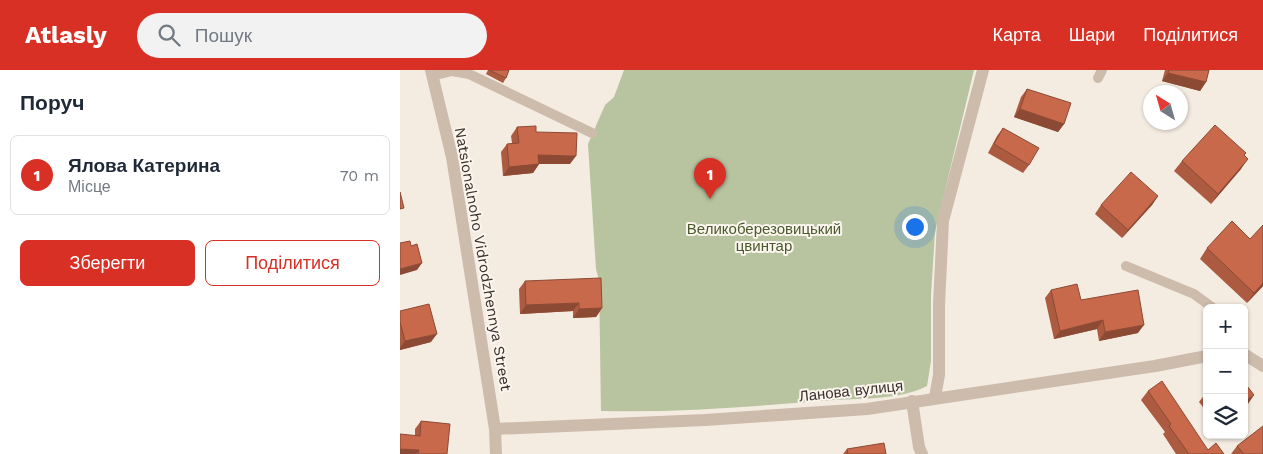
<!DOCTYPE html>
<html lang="uk">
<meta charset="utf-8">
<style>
:root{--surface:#fff;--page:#f2f2f3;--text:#1f2937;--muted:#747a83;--line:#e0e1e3;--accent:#d93025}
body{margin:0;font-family:"Work Sans",sans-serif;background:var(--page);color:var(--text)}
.controls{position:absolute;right:15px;bottom:15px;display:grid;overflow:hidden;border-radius:8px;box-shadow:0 1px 4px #0004}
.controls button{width:45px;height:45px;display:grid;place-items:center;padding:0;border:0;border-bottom:1px solid var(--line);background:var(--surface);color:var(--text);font:25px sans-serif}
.compass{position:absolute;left:743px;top:15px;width:45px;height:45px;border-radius:50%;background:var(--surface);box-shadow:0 1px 4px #0004;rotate:323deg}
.you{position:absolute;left:514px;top:156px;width:18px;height:18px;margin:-12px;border:4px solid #fff;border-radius:50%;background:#1a73e8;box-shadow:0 0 0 8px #1a73e833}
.badge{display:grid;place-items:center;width:32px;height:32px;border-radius:50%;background:var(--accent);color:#fff;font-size:16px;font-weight:700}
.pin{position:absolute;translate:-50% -41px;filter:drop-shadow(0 1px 2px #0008)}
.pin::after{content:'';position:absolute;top:26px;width:18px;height:15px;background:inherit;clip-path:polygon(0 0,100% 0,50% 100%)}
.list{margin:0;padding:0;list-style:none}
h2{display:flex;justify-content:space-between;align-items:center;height:65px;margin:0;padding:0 20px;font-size:21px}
h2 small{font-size:16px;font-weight:400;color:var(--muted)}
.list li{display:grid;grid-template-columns:32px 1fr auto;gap:15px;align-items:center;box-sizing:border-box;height:80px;margin:0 10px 10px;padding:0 10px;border:1px solid var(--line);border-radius:8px}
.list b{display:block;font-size:19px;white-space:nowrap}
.list p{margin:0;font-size:16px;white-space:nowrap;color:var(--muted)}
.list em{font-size:16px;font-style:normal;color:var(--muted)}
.actions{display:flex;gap:10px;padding:15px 20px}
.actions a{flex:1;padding:11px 0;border:1px solid var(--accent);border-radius:8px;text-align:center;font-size:18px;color:var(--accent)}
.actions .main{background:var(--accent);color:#fff}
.icon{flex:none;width:28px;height:28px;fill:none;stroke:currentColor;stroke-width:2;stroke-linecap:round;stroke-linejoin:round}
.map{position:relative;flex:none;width:863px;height:384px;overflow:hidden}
header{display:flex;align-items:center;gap:30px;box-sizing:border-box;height:70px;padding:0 25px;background:var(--accent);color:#fff}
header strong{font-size:24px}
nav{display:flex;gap:28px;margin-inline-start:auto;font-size:18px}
.search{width:350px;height:45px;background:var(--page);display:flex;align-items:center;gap:12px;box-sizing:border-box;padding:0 18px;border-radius:28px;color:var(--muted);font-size:19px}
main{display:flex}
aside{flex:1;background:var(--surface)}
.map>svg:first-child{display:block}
</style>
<header>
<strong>Atlasly</strong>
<div class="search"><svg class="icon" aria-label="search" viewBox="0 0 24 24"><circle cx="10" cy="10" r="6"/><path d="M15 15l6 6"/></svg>Пошук</div>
<nav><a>Карта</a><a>Шари</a><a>Поділитися</a></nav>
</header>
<main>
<aside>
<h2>Поруч<small></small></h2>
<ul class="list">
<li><span class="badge">1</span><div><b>Ялова Катерина</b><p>Місце</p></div><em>70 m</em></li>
</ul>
<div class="actions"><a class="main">Зберегти</a><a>Поділитися</a></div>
</aside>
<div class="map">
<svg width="863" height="384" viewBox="0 0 863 384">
<rect width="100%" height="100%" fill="#f4ebe1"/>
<!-- green -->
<path fill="#b8c4a0" d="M224,0h350l-39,162 -4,63v66l-4,25c-27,14 -63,12 -93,14 -78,6 -155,13 -233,11l-2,-131 -3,-11 -8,-125 17,-39 9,-8z"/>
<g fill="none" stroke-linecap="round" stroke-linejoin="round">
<!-- service -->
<g stroke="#cdbbac" stroke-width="10">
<path d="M32,6l20,-5 17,3 123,59"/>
<path d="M698,8l4,-8"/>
<path d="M726,196l68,28 19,14"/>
</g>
<!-- minor -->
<g stroke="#cdbbac" stroke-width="12">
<path d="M844,284l19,12"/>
<path d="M535,327l4,-22v-70l4,-84 40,-151"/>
<path d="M512,331l7,46 3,7"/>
<path d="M95,359l210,-9 162,-11 288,-43 52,-10"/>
</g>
<!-- tertiary -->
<path stroke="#cdbbac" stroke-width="12" d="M31,0l21,87 43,272 1,25"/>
</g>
<!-- wall -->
<g fill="#ac5a40">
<path d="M88,0h21l-3,8 -3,5 -17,-9z"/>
<path d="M765,0h44l-3,12 -6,9 -38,-10z"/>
<path d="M627,19l37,35 -6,8 -44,-15 7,-20z"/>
<path d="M117,57l19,5 34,32h-31l-6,9 -30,3 -2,-24 6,-8 5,-1 -1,-7z"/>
<path d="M603,58l26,37 -6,8 -35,-20 9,-17z"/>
<path d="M844,85l-3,14 -30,35 -37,-33 8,-10z"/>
<path d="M758,126l-6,9 -30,33 -27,-24 6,-9z"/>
<path d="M807,178l56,38 -16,17 -47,-44z"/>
<path d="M125,211l77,27 -6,9 -23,1v-7l-53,3 -1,-25z"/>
<path d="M651,220l30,10 57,33 -39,8 -2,-12 -43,10 -9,-41z"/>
<path d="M0,241l31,31 -31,8z"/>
<path d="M748,321l60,59 16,4h-48l-13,-20 2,-2 -24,-32z"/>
<path d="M806,323h1v19l-8,-10z"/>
<path d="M21,351l26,33h-47l15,-18v-7z"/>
<path d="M837,376l26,8h-32z"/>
<path d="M447,379l39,5h-43z"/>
</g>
<!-- shaded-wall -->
<g fill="#8c4a34">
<path d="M768,3l38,9 -6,9 -38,-10z"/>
<path d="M620,39l44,15 -6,8 -44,-15z"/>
<path d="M138,85l38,1 -6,8h-38z"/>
<path d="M848,89l-7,10 -30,35 7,-10z"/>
<path d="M139,94l-6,9 -30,3 6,-9z"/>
<path d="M758,126l-6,9 -30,33 6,-8z"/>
<path d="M22,193l-5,7 -17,5v-6z"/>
<path d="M863,213v3l-16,17 7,-10z"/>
<path d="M179,233l-6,8 -53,3 6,-9z"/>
<path d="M202,238l-6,9 -23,1 6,-9z"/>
<path d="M703,250l-6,9 -43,10 6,-8z"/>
<path d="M744,255l-6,8 -39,8 6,-9z"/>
<path d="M37,264l-6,8 -31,8v-2l5,-7z"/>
<path d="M854,325l-6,9 -4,2v-4z"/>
<path d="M0,379l19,1 -3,4h-16z"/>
</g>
<!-- building -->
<g fill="#c8694b" stroke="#8c4a34">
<path d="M89,0h20l-3,8z"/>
<path d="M769,0h40l-3,12 -38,-9z"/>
<path d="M627,19l44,14 -7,21 -44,-15z"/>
<path d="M815,55l31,28 -2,2 4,4 -30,35 -36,-33z"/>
<path d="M136,56v6l41,1 -1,23 -38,-1 1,9 -30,3 -2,-23 12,-1 -2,-16z"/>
<path d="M603,58l36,20 -10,17 -35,-21z"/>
<path d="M731,102l27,24 -30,34 -27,-25z"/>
<path d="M0,122l4,16 -4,1z"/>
<path d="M832,151l18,18 13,-14v58l-9,10 -47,-45z"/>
<path d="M10,171l1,5 6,-2 5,19 -22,6v-26z"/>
<path d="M201,208l1,30 -23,1v-6l-53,2 -1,-24z"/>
<path d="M677,214l4,16 57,-10 6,35 -39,7 -2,-12 -43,11 -9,-41z"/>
<path d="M29,234l8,30 -32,7 -5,-19v-11z"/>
<path d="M762,311l46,69 8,-7 8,11h-35l-20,-28 2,-2 -23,-33z"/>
<path d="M844,312l10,13 -10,7z"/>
<path d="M21,351l29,3 -3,30h-29l1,-4 -19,-1v-15l20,2z"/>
<path d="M863,356v28h-19l-7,-8z"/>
<path d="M484,373l2,11h-38l-1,-5z"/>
</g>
<g text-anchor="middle" stroke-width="4" stroke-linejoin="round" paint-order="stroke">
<!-- park labels -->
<g font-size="15" fill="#4a5a2e" stroke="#fbf5ee">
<text x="364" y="164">Великоберезовицький<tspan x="364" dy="17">цвинтар</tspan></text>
</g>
<!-- street labels -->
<g font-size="15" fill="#3b302b" stroke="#fbf5ee">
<text transform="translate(83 189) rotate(80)" y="5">Natsionalnoho Vidrodzhennya Street</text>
<text transform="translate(451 321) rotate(-6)" y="5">Ланова вулиця</text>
</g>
</g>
</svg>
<div class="controls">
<button>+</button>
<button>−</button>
<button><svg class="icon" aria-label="layers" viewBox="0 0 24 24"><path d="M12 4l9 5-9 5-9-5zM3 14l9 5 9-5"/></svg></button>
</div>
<svg class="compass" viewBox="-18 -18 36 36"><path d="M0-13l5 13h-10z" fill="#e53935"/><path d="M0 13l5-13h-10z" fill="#747a83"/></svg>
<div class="you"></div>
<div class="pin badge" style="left:310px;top:129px">1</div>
</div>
</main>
